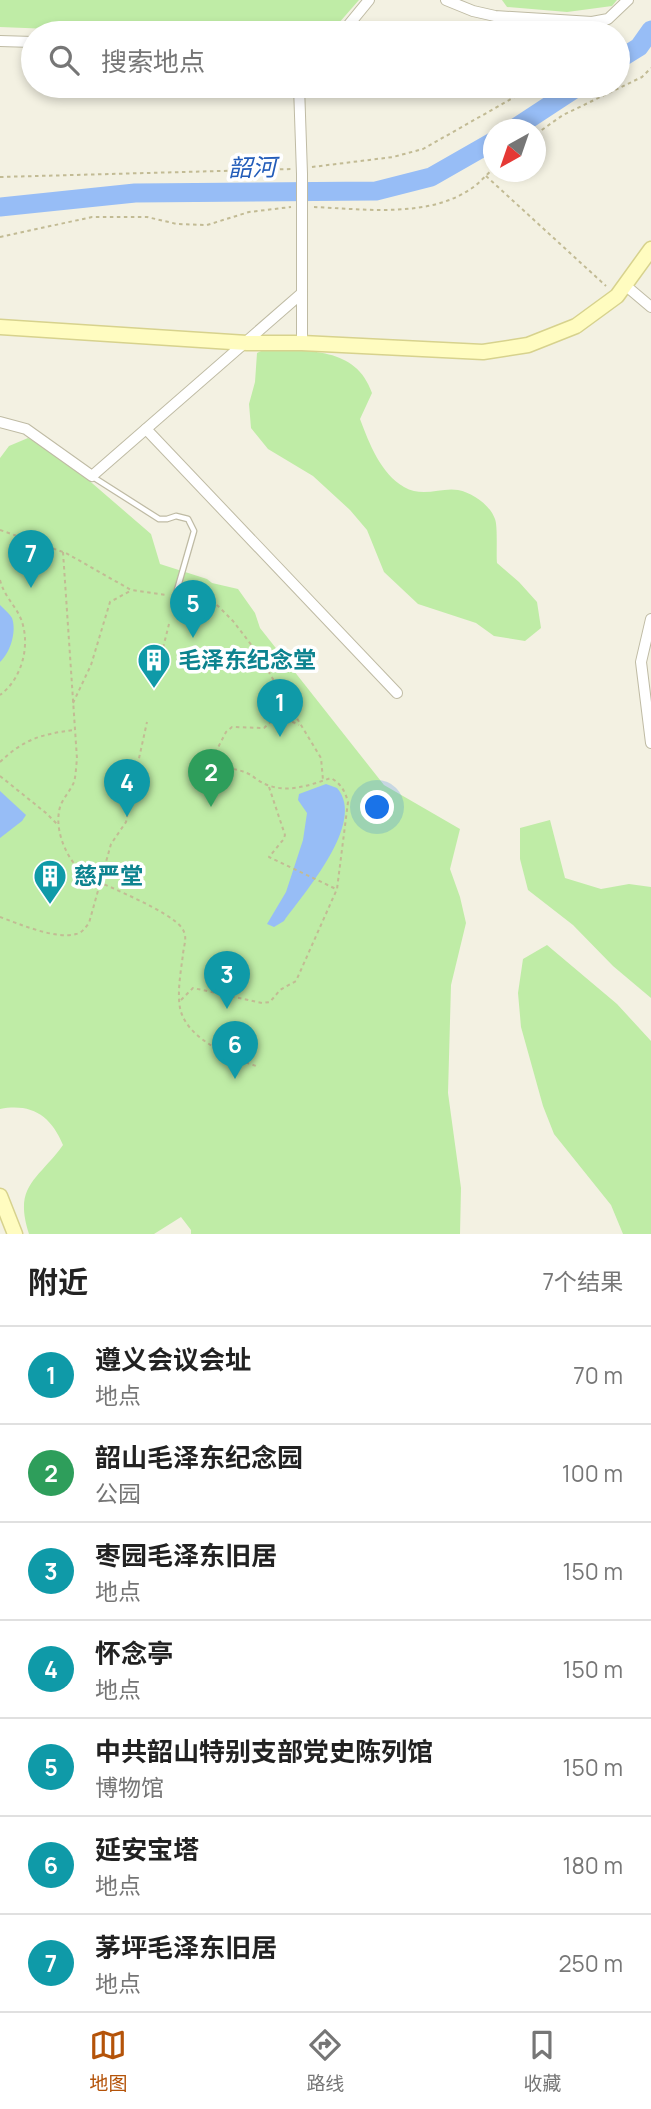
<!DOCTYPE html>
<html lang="zh">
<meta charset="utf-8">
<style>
:root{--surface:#fff;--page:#f2f2f2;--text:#222;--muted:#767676;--line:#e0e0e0;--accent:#b45309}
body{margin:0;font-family:Manrope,"Noto Sans SC",sans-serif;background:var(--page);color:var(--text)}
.compass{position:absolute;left:483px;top:119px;width:63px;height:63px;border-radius:50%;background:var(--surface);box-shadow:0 4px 10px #0003;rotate:220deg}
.you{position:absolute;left:378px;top:808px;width:24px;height:24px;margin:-18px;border:5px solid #fff;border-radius:50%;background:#1a73e8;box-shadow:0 0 0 10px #1a73e833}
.badge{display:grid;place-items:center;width:46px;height:46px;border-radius:50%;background:var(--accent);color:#fff;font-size:23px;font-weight:700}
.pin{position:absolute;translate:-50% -58px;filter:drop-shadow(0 2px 4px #0008)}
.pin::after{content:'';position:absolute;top:37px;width:24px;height:21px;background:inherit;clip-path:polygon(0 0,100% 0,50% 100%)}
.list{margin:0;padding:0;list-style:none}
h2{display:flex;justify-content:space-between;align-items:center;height:91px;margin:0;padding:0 28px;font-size:30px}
h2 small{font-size:23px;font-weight:400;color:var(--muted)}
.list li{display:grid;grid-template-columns:46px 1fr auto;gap:21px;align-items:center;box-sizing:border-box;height:98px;padding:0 28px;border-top:2px solid var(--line)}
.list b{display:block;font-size:26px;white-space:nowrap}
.list p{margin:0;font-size:23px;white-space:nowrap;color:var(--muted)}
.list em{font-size:23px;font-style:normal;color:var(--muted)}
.icon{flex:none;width:38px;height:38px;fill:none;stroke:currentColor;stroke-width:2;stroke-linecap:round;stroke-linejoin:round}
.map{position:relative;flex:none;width:651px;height:1234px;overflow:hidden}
.search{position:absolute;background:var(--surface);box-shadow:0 4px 10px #0003;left:21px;right:21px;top:21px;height:77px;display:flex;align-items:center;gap:18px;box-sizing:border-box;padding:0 24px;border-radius:38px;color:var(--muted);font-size:26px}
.sheet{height:777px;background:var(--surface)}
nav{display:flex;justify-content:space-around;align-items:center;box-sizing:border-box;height:98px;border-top:2px solid var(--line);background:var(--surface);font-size:19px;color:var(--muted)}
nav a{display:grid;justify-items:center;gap:4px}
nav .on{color:var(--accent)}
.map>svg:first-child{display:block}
</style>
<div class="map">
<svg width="651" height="1234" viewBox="0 0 651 1234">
<rect width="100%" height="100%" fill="#f3f1e2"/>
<!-- green -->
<g fill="#bfeca6">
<path d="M0,0h359l-28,32 -6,1h-174l-151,-6z"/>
<path d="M502,0h115l-5,6 -45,6 -60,-5z"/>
<path d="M267,348c41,4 89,-2 105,45l-12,26c9,24 21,55 44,68 19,11 37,0 54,3 15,3 32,15 37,29 3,8 1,34 2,44l22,19 18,20 4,26 -16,13 -31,-5 -18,-13 -58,-19 -34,-32 -17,-42 -17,-20 -37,-34 -45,-27 -17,-21 -2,-24 6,-22 2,-29z"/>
<path d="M28,438l27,15 23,18 73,63 9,30 47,15 5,4 26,6 17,24 5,15 124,157 76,44 -10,40 10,28 6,26 -15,62 -3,108 13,95 -1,46h-269v-4l-10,-13 -27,17h-125c-16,-49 9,-54 34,-89 -12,-29 -31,-42 -63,-36v-651l9,-12z"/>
<path d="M550,820l15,58 36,11 28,-5 22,3v111l-38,-32 -40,-41 -45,-35 -8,-31v-31z"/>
<path d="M547,945l70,59 34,37v193h-28l-12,-29 -57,-71 -11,-28 -22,-79 -3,-34 5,-34z"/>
</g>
<!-- water -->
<g fill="#97bdf6">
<path d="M0,605c3,3 10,9 12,13 5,14 -2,35 -12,44z"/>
<path d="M326,784l11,4c30,34 -33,105 -53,133l-10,6 -7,-3 19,-32 17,-52 4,-27 -9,-13 1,-6z"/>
<path d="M0,791l26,24 -4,6 -22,17z"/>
</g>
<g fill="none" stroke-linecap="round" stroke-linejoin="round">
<!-- river -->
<g stroke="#97bdf6" stroke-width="19">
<path d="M618,60l21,-13 12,-17"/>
<path d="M512,130l67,-44"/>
<path d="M0,207l135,-14 241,-2 55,-14 63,-36"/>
</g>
<defs>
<path id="lane" d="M93,477l66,42h8l9,-3 12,3 6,12 -19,66"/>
<g id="street">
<path d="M446,0l27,11 22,5 97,6 16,-3 20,-19"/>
<path d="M342,33l27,-33"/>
<path d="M0,41l33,1"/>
<path d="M299,86l3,88v169"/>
<path d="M625,285l26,22"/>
<path d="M0,422l26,7 66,47 210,-183"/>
<path d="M146,429l251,264"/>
<path d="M651,619l-10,43 10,81"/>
</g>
<g id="secondary">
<path d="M0,327l247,16h55l181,9 45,-7 48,-19 41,-30 34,-47"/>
<path d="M0,1196l15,38"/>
</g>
</defs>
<!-- lane casing -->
<use href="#lane" stroke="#bfbba4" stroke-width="7"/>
<!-- street casing -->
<use href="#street" stroke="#bfbba4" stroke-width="12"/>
<!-- secondary casing -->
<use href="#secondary" stroke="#d7d28d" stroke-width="17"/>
<!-- path -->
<g stroke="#c2bb94" stroke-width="2" stroke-dasharray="3.5 3.5" stroke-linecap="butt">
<path d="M481,33l2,-8"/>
<path d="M536,134l27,-19 79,-38 9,-9"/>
<path d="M312,167l81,-10 30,-8 111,-63"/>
<path d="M486,176l120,110"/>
<path d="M0,177l293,-8"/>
<path d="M314,207c48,2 113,11 155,-17 9,-5 17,-15 25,-22"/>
<path d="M0,237l92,-20h55l30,7 30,1 42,-13 42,-5"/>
<path d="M0,530l66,23 65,37 36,5"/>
<path d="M63,552l14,207c-1,7 -1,16 -3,23 -4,10 -14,19 -15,30 -4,22 10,52 28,64 23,12 81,34 95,52 6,9 2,16 1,26 -2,17 -6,37 -3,54 6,31 52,50 79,59"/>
<path d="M0,580c4,16 15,25 21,39 10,26 1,60 -21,76"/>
<path d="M183,598l32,5 18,18 23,30 65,107 2,22"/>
<path d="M158,668l11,-44"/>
<path d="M73,703l18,-38 19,-63 20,-11"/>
<path d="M0,762c24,-23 42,-28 74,-32"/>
<path d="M131,771l10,2 -1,9 -11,-3z"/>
<path d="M136,772l11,-50"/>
<path d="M0,776l46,37 12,12"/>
<path d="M269,787l16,48 -2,5 -14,17 67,32"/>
<path d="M0,917c19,7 57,23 76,17 6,-1 9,-6 13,-11l22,-79 15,-22 8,-41"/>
<path d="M181,1000l12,-12 69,15 8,-1 10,-12 16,-9 41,-92 11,-87c-3,-11 -7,-18 -17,-24 -21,7 -44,16 -66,6 -5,-2 -10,-6 -14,-9 -13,-7 -25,-7 -39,-7l-2,-5 16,-31 6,-5 32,1 14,-13 21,10"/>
</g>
<!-- lane -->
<use href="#lane" stroke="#fff" stroke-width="4.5"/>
<!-- street -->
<use href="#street" stroke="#fff" stroke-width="10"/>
<!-- secondary -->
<use href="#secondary" stroke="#fffcc0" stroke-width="14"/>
</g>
<!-- icons -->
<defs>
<symbol id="building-pin" viewBox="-11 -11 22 30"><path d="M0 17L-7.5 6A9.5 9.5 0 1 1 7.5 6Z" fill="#0f9aa8" stroke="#fff"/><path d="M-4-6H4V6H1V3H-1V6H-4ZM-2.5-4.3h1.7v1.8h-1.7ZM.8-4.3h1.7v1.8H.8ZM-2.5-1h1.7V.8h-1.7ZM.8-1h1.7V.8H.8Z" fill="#fff"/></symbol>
</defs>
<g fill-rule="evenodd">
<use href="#building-pin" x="135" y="641" width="38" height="52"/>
<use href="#building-pin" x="31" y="857" width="38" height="52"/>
</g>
<g text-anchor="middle" stroke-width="7" stroke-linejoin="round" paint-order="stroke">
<!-- culture labels -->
<g font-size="23" font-weight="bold" fill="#0d838f" stroke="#fff" text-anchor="start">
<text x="178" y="668">毛泽东纪念堂</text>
<text x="74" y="884">慈严堂</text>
</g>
<!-- water labels -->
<g font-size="24" font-style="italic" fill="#225cb9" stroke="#fff">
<text transform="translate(252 168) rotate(-1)" y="8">韶河</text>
</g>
</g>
</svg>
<svg class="compass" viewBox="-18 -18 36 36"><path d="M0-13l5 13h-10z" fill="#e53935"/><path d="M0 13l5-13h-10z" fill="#767676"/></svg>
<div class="you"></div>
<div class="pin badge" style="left:280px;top:737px;background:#0f9aa8">1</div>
<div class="pin badge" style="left:211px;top:807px;background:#2e9e5b">2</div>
<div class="pin badge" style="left:227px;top:1009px;background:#0f9aa8">3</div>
<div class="pin badge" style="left:127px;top:817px;background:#0f9aa8">4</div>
<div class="pin badge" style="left:193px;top:638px;background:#0f9aa8">5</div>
<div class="pin badge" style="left:235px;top:1079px;background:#0f9aa8">6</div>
<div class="pin badge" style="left:31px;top:588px;background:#0f9aa8">7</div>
<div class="search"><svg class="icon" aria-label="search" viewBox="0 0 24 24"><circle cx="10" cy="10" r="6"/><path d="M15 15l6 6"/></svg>搜索地点</div>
</div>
<section class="sheet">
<h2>附近<small>7个结果</small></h2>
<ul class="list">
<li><span class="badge" style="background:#0f9aa8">1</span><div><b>遵义会议会址</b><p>地点</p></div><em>70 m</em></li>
<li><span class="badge" style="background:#2e9e5b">2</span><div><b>韶山毛泽东纪念园</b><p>公园</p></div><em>100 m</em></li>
<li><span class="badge" style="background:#0f9aa8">3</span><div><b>枣园毛泽东旧居</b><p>地点</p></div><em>150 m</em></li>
<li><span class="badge" style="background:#0f9aa8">4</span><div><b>怀念亭</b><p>地点</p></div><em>150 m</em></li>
<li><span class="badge" style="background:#0f9aa8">5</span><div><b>中共韶山特别支部党史陈列馆</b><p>博物馆</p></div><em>150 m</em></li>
<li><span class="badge" style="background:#0f9aa8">6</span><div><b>延安宝塔</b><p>地点</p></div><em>180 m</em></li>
<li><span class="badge" style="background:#0f9aa8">7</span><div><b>茅坪毛泽东旧居</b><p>地点</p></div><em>250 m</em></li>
</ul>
</section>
<nav>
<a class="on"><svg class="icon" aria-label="map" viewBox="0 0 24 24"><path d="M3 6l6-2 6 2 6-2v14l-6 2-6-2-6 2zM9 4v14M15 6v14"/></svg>地图</a>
<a><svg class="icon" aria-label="directions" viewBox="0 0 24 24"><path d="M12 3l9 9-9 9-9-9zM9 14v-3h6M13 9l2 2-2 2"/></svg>路线</a>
<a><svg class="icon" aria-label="saved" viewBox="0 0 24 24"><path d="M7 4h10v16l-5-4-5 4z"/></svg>收藏</a>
</nav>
